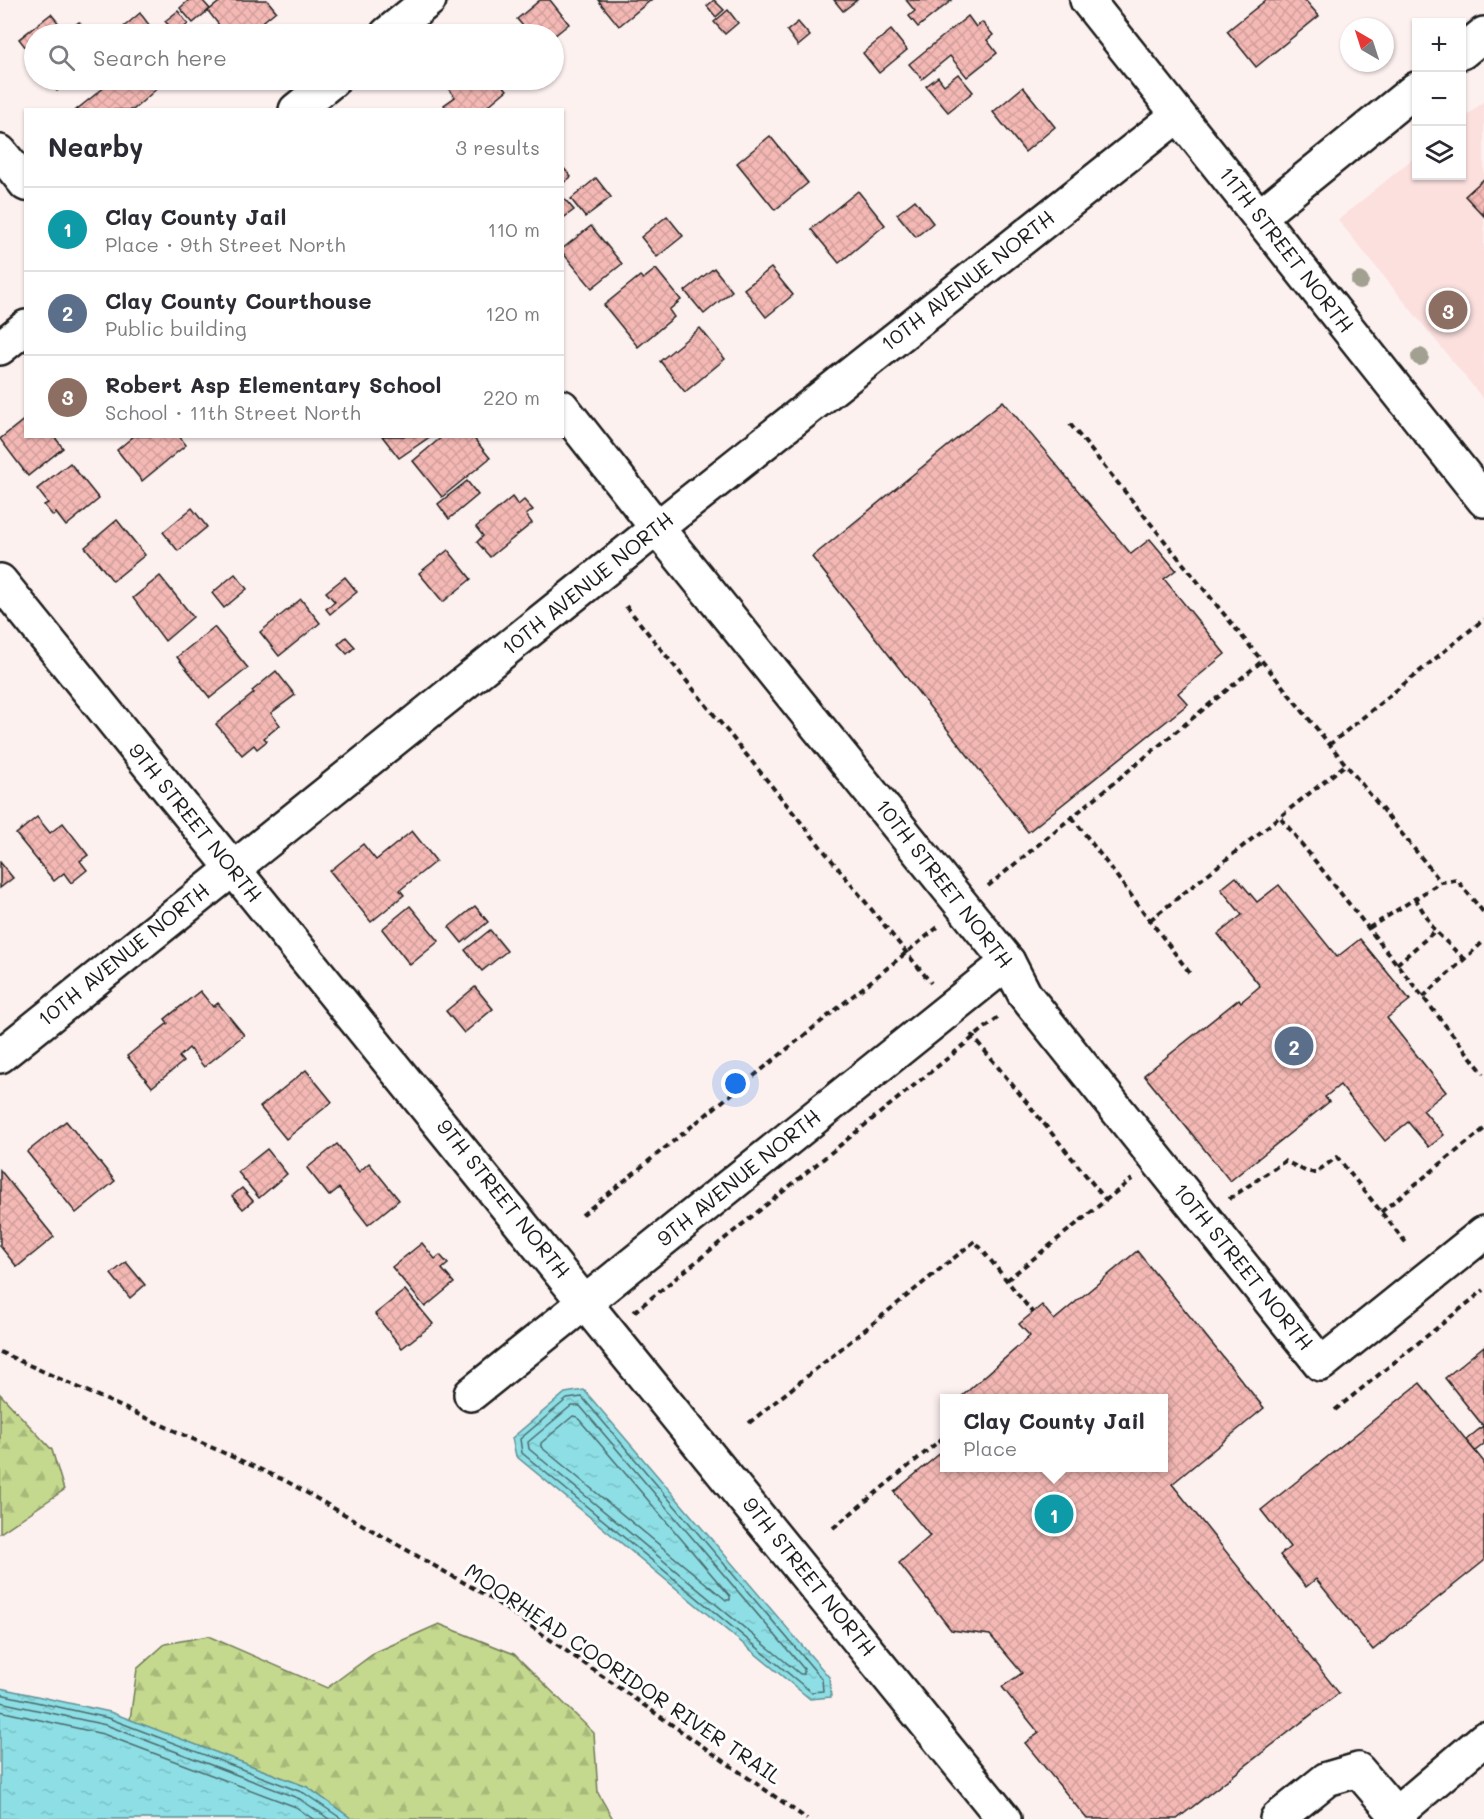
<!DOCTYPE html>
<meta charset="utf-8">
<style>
:root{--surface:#fff;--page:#f2f2f3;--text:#2b2b33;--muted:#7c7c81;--line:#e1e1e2;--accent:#1c1c1c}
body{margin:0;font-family:Mali,sans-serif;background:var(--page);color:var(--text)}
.controls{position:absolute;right:18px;top:18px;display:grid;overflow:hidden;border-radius:0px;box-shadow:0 2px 4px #0004}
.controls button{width:54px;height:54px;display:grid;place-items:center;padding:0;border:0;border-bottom:2px solid var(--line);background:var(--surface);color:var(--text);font:30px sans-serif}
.compass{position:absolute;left:1340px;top:18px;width:54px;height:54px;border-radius:50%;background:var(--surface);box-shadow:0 2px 4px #0004;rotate:321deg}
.you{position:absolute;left:736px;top:1084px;width:21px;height:21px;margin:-15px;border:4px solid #fff;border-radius:50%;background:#1a73e8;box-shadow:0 0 0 9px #1a73e833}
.badge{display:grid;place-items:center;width:39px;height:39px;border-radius:50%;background:var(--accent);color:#fff;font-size:20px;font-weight:700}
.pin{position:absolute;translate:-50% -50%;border:3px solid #fff;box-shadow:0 2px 6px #0006}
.popup{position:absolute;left:940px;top:1394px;width:228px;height:78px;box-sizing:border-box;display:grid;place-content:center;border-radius:0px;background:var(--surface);filter:drop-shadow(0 2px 4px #0005);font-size:20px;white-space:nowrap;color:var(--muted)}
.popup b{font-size:22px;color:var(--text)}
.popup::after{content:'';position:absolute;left:50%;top:100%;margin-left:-12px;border:12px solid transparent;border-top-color:var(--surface)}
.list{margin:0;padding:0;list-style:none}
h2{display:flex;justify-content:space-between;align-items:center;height:78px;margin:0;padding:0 24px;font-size:26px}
h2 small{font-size:20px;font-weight:400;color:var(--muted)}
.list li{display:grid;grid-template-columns:39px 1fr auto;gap:18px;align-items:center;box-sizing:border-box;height:84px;padding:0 24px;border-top:2px solid var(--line)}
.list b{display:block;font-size:22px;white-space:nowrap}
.list p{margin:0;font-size:20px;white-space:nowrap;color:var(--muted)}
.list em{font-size:20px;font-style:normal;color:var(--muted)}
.icon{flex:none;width:33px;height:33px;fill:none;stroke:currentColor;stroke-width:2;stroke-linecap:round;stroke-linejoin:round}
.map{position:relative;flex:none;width:1484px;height:1819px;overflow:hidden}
.search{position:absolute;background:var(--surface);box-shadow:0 2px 4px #0004;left:24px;top:24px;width:540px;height:66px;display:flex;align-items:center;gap:15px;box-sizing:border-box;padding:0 21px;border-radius:33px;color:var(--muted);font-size:22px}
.panel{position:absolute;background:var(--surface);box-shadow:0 2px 4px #0004;left:24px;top:108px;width:540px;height:330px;border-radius:0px}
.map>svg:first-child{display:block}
</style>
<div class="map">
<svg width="1484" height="1819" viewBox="0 0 1484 1819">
<defs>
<pattern id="forest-firs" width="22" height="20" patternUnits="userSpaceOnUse" patternTransform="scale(1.5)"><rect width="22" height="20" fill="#c4d98e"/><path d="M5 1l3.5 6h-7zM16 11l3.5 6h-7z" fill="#a8ba7a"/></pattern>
<pattern id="water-ripples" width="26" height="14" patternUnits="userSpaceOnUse" patternTransform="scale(1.5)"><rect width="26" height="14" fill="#8ddfe5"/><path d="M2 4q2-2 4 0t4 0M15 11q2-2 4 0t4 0" fill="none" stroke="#79bfc4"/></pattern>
<pattern id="building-cross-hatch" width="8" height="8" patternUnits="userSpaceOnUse" patternTransform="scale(1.5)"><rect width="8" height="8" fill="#f5b9b5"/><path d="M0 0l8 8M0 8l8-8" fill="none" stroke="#d19e9b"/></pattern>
</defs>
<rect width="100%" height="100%" fill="#fdf1f0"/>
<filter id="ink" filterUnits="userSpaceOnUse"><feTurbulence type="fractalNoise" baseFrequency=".0167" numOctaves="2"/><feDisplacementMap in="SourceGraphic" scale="12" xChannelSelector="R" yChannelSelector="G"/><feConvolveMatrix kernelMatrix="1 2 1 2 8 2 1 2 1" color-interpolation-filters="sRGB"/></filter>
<g filter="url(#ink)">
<!-- built -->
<path fill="#fbe0de" d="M1484,101v299l-146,-180 78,-64v20h46v-56z"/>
<!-- forest -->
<g fill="url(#forest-firs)" stroke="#707a55" stroke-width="1.5">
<path d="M0,1394l52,56 12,40 -64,43z"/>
<path d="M439,1624l75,30 80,79 4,60 15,26h-261l-45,-32 -177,-67 7,-51 28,-25 43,-8 119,52 49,-36z"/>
</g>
<!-- water -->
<g fill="url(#water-ripples)" stroke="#609195" stroke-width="1.5">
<path d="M584,1390l245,287 2,20 -21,2 -294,-243 -4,-18 53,-45z"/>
<path d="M0,1688l110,24 197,75 45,32h-352z"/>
</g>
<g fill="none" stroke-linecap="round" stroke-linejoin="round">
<!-- shore -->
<g stroke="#496a6c" stroke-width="1.5">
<path d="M582,1397l240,282 1,12 -12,1 -289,-239 -2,-14 47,-40z"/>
<path d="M571,1406h9l224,263v5h-4l-271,-225 -1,-7z"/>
<path d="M573,1416l4,1 153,179v4h-4l-185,-153v-4z"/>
<path d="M0,1694l108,24 196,75 38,26"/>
<path d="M0,1702l106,23 194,74 29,20"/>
<path d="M0,1711l103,23 193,73 17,12"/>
</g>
</g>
<!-- building -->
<g fill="url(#building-cross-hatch)" stroke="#1c1c1c" stroke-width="1.5">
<path d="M189,0h13l8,9 -17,14 -13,-15z"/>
<path d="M222,0h45l9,11 -28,23h-22l-18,-23z"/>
<path d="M540,0h10l19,24 -15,12 -24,-2 -13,-15z"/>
<path d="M598,0h53l-32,26z"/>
<path d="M714,0l10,10 -8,7 -9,-11z"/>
<path d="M834,0h23l-14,11z"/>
<path d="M906,0h46l-34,27 -9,-11 6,-5z"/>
<path d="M1266,0h39l14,16 -63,51 -29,-36z"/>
<path d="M728,10l10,13 -13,11 -11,-12z"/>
<path d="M178,11l10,13 -12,10 -11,-13z"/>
<path d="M140,13l10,13 -10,8h-17l-3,-4z"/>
<path d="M51,14l15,18 13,-10 10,12h-55v24l-15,-19z"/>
<path d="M968,16l8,11 6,-5 11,13 -6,5 10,13 -30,24 -17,-21 -28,23 -13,-15z"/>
<path d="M798,22l12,14 -12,10 -11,-15z"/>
<path d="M891,30l16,20 -28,23 -16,-20z"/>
<path d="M958,74l15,18 -25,20 -22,-26 12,-9 6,8z"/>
<path d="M48,80h22l-13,11z"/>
<path d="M122,80h37l3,4 -29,26h-57l35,-28 3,4z"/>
<path d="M441,80h57l9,10 -24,20h-35l-4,-5 11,-8z"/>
<path d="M1023,87l32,40 -30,25 -32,-40z"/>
<path d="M770,136l38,47 -33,27 -38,-47z"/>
<path d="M562,166l9,11 -9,7z"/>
<path d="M596,178l15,19 -26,20 -14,-18z"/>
<path d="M1484,179v37l-19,-20z"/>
<path d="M858,191l27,34 -46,38 -28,-34z"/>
<path d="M562,196l12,14 -12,9z"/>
<path d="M915,200l18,23 -17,14 -19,-23z"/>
<path d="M667,216l16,20 -26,21 -16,-20z"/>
<path d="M591,226l31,38 -30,24 -30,-36v-3z"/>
<path d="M714,268l18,23 -28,23 -19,-23z"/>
<path d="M771,268l22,27 -27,22 -22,-28z"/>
<path d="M656,269l25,31 -12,10 5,7 -36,30 -34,-42 36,-29 3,3z"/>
<path d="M700,328l25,31 -40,33 -25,-31z"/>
<path d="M1003,401l128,153 19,-15 26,31 -12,9 61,75 -47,39 10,11 -160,128 -216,-275z"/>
<path d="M26,418v18h28l9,12 -35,28 -28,-37z"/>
<path d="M134,436h45l7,9 -44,36 -25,-31z"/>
<path d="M382,436h49l-32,22z"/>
<path d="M443,436h29l18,22 -48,39 -29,-36z"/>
<path d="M70,463l29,36 -33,27 -10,-13 -3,3 -9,-11 4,-2 -11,-14z"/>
<path d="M467,481l11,14 -29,24 -11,-15z"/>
<path d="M512,497l6,8 6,-5 9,10 -7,5 6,8 -42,34 -13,-15 6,-6 -7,-9z"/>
<path d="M192,508l15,19 -29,24 -15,-19z"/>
<path d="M117,520l28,35 -32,26 -28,-34z"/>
<path d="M448,550l23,29 -28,23 -24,-29z"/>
<path d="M235,574l12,15 -23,19 -12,-15z"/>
<path d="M160,576l33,41 -28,24 -32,-43z"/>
<path d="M345,577l12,15 -27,22 -4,-5 9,-7 -9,-10z"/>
<path d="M301,599l19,24 -41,33 -19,-24z"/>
<path d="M214,627l34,41 -38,30 -33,-41z"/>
<path d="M346,637l9,10 -8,7 -9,-10z"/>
<path d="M276,671l19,24 -24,18 9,12 -16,13 3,3 -10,8 -3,-4 -12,10 -26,-31 38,-31 -2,-2z"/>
<path d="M37,817l13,16 13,-10 25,32 -8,6 7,9 -16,13 -7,-10 -10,8 -38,-47z"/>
<path d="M412,831l24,30 -36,29 4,5 -33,27 -41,-51 33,-27 13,16z"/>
<path d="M0,862l13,16 -13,10z"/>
<path d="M1236,877l21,25 22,-17 58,72 23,-18 50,61 -23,18 59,74 -23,18 21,25 -15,12 -21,-25 -23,19 -45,-56 -15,12 4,5 -99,79 -86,-106 95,-76 2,3 19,-16 -42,-52 24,-19 -21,-26z"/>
<path d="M410,906l29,35 -29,24 -28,-36z"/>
<path d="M475,906l13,16 -26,21 -13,-16z"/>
<path d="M490,930l17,21 -25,20 -17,-21z"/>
<path d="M475,987l18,22 -29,24 -18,-22z"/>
<path d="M200,991l13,16 5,-4 26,32 -40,32 -15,-19 -10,9 4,5 -31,25 -25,-31 41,-33 -3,-4z"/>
<path d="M306,1070l26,32 -46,37 -26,-32z"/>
<path d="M66,1121l49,60 -39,32 -49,-61z"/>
<path d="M337,1144l22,28 10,-9 30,37 -31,25 -29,-37 -10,8 -22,-28z"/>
<path d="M267,1149l20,25 -28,24 -21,-26z"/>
<path d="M0,1170l54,67 -37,30 -17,-21z"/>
<path d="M242,1188l11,13 -10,8 -11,-13z"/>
<path d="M422,1243l13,16 5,-4 8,9 -6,5 12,14 -29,24 -33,-40z"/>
<path d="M1137,1251l127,157 -92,76 167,209 -162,126h-90l-62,-76 14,-10 -37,-46 20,-14 -32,-38 -39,-5 -52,-67 31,-27 -36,-44 50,-42v18h220v-70h-204l70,-62 -11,-12 23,-19 12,15z"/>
<path d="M126,1262l19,23 -15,13 -19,-24z"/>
<path d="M405,1290l28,34 -31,24 -27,-34z"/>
<path d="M1484,1346v81l-39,-49z"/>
<path d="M1420,1383l64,79v99l-111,89 -57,-71 -10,8 -26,-32 10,-8 -29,-37z"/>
<path d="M1483,1426l1,18 -9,7 -9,-11z"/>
</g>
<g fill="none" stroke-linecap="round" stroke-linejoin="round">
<defs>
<g id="minor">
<path d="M1087,0l397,500"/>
<path d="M387,34l42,-34"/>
<path d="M1462,52l22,-18"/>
<path d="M296,110l37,-30"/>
<path d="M0,152l26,32"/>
<path d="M1260,216l156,-127"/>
<path d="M0,348l26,-21"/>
<path d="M562,407l95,121 351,434 17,33 296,369 163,-131"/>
<path d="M0,581c332,414 670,825 1004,1238"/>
<path d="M0,1056l657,-528 521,-413"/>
<path d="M471,1394l537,-432"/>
<path d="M1396,1814l88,-75"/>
<path d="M1277,1819l50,-40 31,-9 42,49"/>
</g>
</defs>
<!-- minor casing -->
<use href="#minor" stroke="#1c1c1c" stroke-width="38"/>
<!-- path -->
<g stroke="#1c1c1c" stroke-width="4" stroke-dasharray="6 4.5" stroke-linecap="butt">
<path d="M1070,424l371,458 16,-2 27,33"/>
<path d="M626,606l305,377"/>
<path d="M1329,745l155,-126"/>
<path d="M1072,817l120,159"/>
<path d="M1281,818l203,256"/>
<path d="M988,886l273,-224"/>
<path d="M1415,898l20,33 29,28"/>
<path d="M1150,920l195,-155"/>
<path d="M1369,928l72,-46"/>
<path d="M1397,964l38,-33"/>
<path d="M1423,997l61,-56"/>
<path d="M971,1034l135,166"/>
<path d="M1229,1199l56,-38 20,10 10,2 22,-16 70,87"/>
<path d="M1381,1212l103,-83"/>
<path d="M582,1215l356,-288"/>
<path d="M1007,1280l125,-101"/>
<path d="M634,1312l367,-297"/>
<path d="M0,1352l286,129 203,116 318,222"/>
<path d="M1335,1410l149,-120"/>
<path d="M749,1423l226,-182 58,72"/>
<path d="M833,1528l111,-91"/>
</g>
<!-- minor -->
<use href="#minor" stroke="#fff" stroke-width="33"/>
</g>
<!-- trees -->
<g fill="#a2a091">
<circle cx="1360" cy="281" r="9"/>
<circle cx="1420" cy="357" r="9"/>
</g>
</g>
<g text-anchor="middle" stroke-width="6" stroke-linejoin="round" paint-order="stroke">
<!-- street labels -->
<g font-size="21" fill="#1c1c1c" stroke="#fff">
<text transform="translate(1286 250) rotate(52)" y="7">11TH STREET NORTH</text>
<text transform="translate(968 281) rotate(-38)" y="7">10TH AVENUE NORTH</text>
<text transform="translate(588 584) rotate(-39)" y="7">10TH AVENUE NORTH</text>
<text transform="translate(195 823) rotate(51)" y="7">9TH STREET NORTH</text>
<text transform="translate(944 884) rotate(52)" y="7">10TH STREET NORTH</text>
<text transform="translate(124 955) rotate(-39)" y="7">10TH AVENUE NORTH</text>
<text transform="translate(739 1178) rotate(-39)" y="7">9TH AVENUE NORTH</text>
<text transform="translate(503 1199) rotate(51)" y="7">9TH STREET NORTH</text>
<text transform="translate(1243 1267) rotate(51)" y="7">10TH STREET NORTH</text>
<text transform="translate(809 1577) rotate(51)" y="7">9TH STREET NORTH</text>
<text transform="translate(623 1674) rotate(34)" y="7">MOORHEAD COORIDOR RIVER TRAIL</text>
</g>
</g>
</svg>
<div class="controls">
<button>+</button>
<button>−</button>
<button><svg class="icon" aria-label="layers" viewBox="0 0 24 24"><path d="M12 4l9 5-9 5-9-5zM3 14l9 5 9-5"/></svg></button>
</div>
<svg class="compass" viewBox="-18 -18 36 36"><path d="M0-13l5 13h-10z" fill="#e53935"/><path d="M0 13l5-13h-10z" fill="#7c7c81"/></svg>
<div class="you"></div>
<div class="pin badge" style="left:1054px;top:1514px;background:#0f9aa8">1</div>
<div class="popup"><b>Clay County Jail</b>Place</div>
<div class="pin badge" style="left:1294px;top:1046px;background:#5c6f8a">2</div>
<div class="pin badge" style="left:1448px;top:310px;background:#8d6e63">3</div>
<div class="search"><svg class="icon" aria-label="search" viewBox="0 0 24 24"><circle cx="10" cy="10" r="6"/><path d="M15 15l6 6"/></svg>Search here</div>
<section class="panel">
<h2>Nearby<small>3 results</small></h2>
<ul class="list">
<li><span class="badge" style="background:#0f9aa8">1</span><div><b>Clay County Jail</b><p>Place · 9th Street North</p></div><em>110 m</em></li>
<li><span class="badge" style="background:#5c6f8a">2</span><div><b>Clay County Courthouse</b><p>Public building</p></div><em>120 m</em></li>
<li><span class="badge" style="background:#8d6e63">3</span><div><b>Robert Asp Elementary School</b><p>School · 11th Street North</p></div><em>220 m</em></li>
</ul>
</section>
</div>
